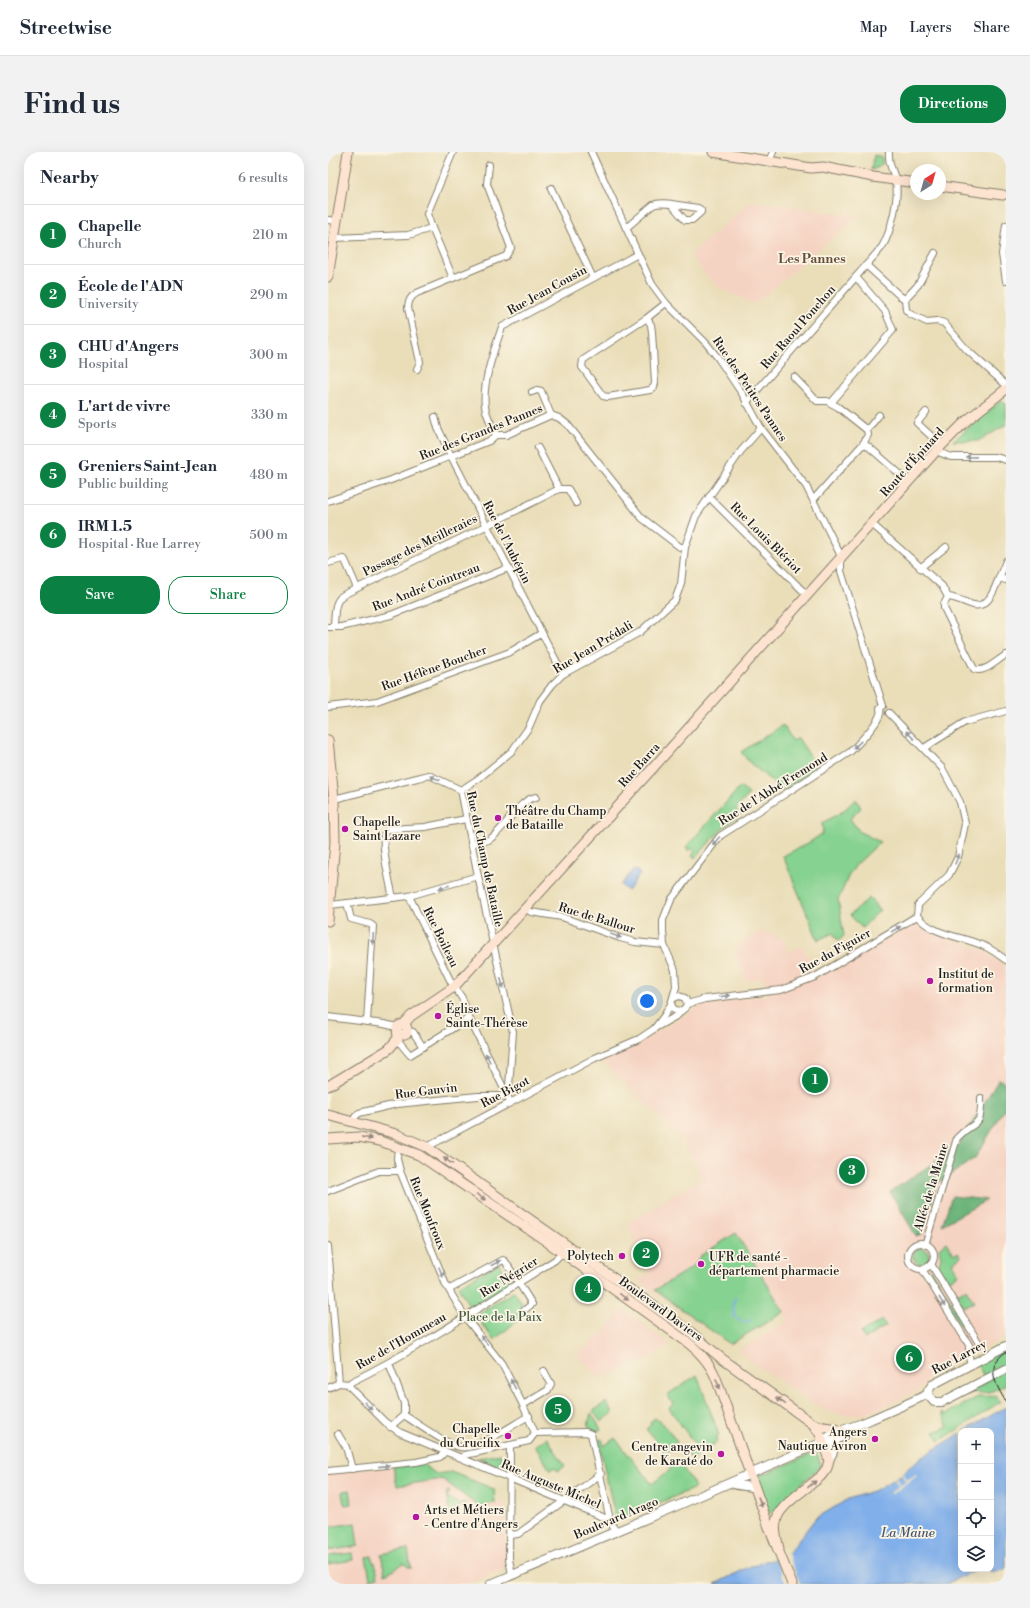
<!DOCTYPE html>
<meta charset="utf-8">
<style>
:root{--surface:#fff;--page:#f2f2f3;--text:#1f2937;--muted:#747a83;--line:#e0e1e3;--accent:#0b8043}
body{margin:0;font-family:"Libre Bodoni",serif;background:var(--page);color:var(--text)}
.controls{position:absolute;right:12px;bottom:12px;display:grid;overflow:hidden;border-radius:8px;box-shadow:0 4px 16px #0002}
.controls button{width:36px;height:36px;display:grid;place-items:center;padding:0;border:0;border-bottom:1px solid var(--line);background:var(--surface);color:var(--text);font:20px sans-serif}
.compass{position:absolute;left:582px;top:12px;width:36px;height:36px;border-radius:50%;background:var(--surface);box-shadow:0 4px 16px #0002;rotate:37deg}
.you{position:absolute;left:319px;top:849px;width:14px;height:14px;margin:-10px;border:3px solid #fff;border-radius:50%;background:#1a73e8;box-shadow:0 0 0 6px #1a73e833}
.badge{display:grid;place-items:center;width:26px;height:26px;border-radius:50%;background:var(--accent);color:#fff;font-size:13px;font-weight:700}
.pin{position:absolute;translate:-50% -50%;border:2px solid #fff;box-shadow:0 1px 4px #0006}
.list{margin:0;padding:0;list-style:none}
h2{display:flex;justify-content:space-between;align-items:center;height:52px;margin:0;padding:0 16px;font-size:17px}
h2 small{font-size:13px;font-weight:400;color:var(--muted)}
.list li{display:grid;grid-template-columns:26px 1fr auto;gap:12px;align-items:center;box-sizing:border-box;height:60px;padding:0 16px;border-top:1px solid var(--line)}
.list b{display:block;font-size:15px;white-space:nowrap}
.list p{margin:0;font-size:13px;white-space:nowrap;color:var(--muted)}
.list em{font-size:13px;font-style:normal;color:var(--muted)}
.actions{display:flex;gap:8px;padding:12px 16px}
.actions a{flex:1;padding:9px 0;border:1px solid var(--accent);border-radius:16px;text-align:center;font-size:14px;color:var(--accent)}
.actions .main{background:var(--accent);color:#fff}
.icon{flex:none;width:22px;height:22px;fill:none;stroke:currentColor;stroke-width:2;stroke-linecap:round;stroke-linejoin:round}
.map{position:relative;flex:none;width:678px;height:1432px;overflow:hidden;border-radius:16px}
header{display:flex;align-items:center;gap:24px;box-sizing:border-box;height:56px;padding:0 20px;background:var(--surface);border-bottom:1px solid var(--line)}
header strong{font-size:19px}
nav{display:flex;gap:22px;margin-inline-start:auto;font-size:14px}
.intro{display:flex;align-items:center;justify-content:space-between;box-sizing:border-box;height:96px;padding:0 24px}
h1{margin:0;font-size:28px}
.button{padding:10px 18px;border-radius:16px;background:var(--accent);color:#fff;font-size:14px;font-weight:700}
main{display:flex;gap:24px;padding:0 24px}
aside{flex:1;background:var(--surface);border-radius:16px;box-shadow:0 4px 16px #0002}
.map>svg:first-child{display:block}
</style>
<header>
<strong>Streetwise</strong>
<nav><a>Map</a><a>Layers</a><a>Share</a></nav>
</header>
<div class="intro"><h1>Find us</h1><a class="button">Directions</a></div>
<main>
<aside>
<h2>Nearby<small>6 results</small></h2>
<ul class="list">
<li><span class="badge">1</span><div><b>Chapelle</b><p>Church</p></div><em>210 m</em></li>
<li><span class="badge">2</span><div><b>École de l'ADN</b><p>University</p></div><em>290 m</em></li>
<li><span class="badge">3</span><div><b>CHU d'Angers</b><p>Hospital</p></div><em>300 m</em></li>
<li><span class="badge">4</span><div><b>L'art de vivre</b><p>Sports</p></div><em>330 m</em></li>
<li><span class="badge">5</span><div><b>Greniers Saint-Jean</b><p>Public building</p></div><em>480 m</em></li>
<li><span class="badge">6</span><div><b>IRM 1.5</b><p>Hospital · Rue Larrey</p></div><em>500 m</em></li>
</ul>
<div class="actions"><a class="main">Save</a><a>Share</a></div>
</aside>
<div class="map">
<svg width="678" height="1432" viewBox="0 0 678 1432">
<rect width="100%" height="100%" fill="#fcf5e5"/>
<filter id="ink" filterUnits="userSpaceOnUse"><feTurbulence type="fractalNoise" baseFrequency=".025" numOctaves="2"/><feDisplacementMap in="SourceGraphic" scale="8" xChannelSelector="R" yChannelSelector="G"/><feConvolveMatrix kernelMatrix="1 2 1 2 8 2 1 2 1" color-interpolation-filters="sRGB"/></filter>
<filter id="wash" filterUnits="userSpaceOnUse"><feTurbulence type="fractalNoise" baseFrequency=".012" numOctaves="4" result="noise"/><feDisplacementMap in="SourceGraphic" scale="16" xChannelSelector="R" yChannelSelector="G"/><feGaussianBlur stdDeviation="0.9" result="paint"/><feColorMatrix in="noise" values="0 0 0 0 0 0 0 0 0 0 0 0 0 0 0 0 0 1.4 0 .05"/><feComposite in="paint" operator="in"/></filter>
<g filter="url(#wash)">
<rect width="100%" height="100%" fill="#eadeb9"/>
<!-- built -->
<g fill="#f5d3c2">
<path d="M423,49l107,15 -100,85 -6,2 -35,-16 -27,-32z"/>
<path d="M589,771l21,12 45,15 23,16v370l-33,18 -43,22 -5,8 -9,8 -49,22 -14,1 -15,-1 -11,-3 -15,-8 -72,-50 1,-4 48,-29 -4,-8 -55,33 -92,-65 13,-8 -11,-17 -12,-32 69,-42 5,-4 -17,-34 -7,-8 -75,-73 2,-4 33,-14 62,-38 5,-2 63,-9 -4,-17 -20,3 -1,-13 -5,-5 -1,-7 2,-9 4,-5 15,-10 10,1 12,3 7,9v8l15,-7 16,31z"/>
<path d="M293,1157l49,35 -22,15 -49,19 -23,-25 9,-5 23,-21z"/>
<path d="M95,1312l55,42 27,-4v65l-1,2 -36,15h-140v-111z"/>
</g>
<!-- green -->
<g fill="#86d290" stroke="#517756">
<path d="M546,3l8,2v7l-7,5 -4,1z"/>
<path d="M674,248l4,4v21l-28,16h-25z"/>
<path d="M455,573l10,16 5,-3 18,27 -1,5 -33,20 -33,-28 -8,-10z"/>
<path d="M412,635l9,7 -13,15 5,5 -17,13 -29,31 -3,-3 3,-3 -3,-4 -3,3 -3,-4z"/>
<path d="M528,647l5,9 -11,11 10,13 20,10 -24,23 -7,10 -11,25 6,36 -6,5 -5,-8 -15,7 -35,-84 27,-14 13,-9 -1,-10 20,-11z"/>
<path d="M541,746l11,12 -18,18 -12,-13z"/>
<path d="M408,1081l48,79 -54,32 -75,-54 39,-24 6,-10z"/>
<path d="M618,1090l8,12 4,-2 3,4 -9,7 7,11 -11,7 -10,-15 3,-8 -2,-10z"/>
<circle cx="593" cy="1104" r="8"/>
<path d="M171,1111l12,20 -40,26 -13,-23z"/>
<path d="M603,1117l36,59 -2,2 -3,-1 -33,-55 -2,-2z"/>
<path d="M638,1137l8,13 -11,5 -7,-12z"/>
<path d="M186,1139l9,14 -3,6 3,5 -29,24 -18,-24z"/>
<path d="M554,1168l4,6 -21,13 -4,-6z"/>
<path d="M678,1196v36c-12,7 -22,12 -36,7l17,-9 -10,-18z"/>
<path d="M369,1223l22,60 -3,2 1,5 -25,17 -4,-5 8,-8 -27,-38 4,-4 -6,-9z"/>
<path d="M667,1244l5,6 -60,39 -6,-9 14,-6 -7,-14h2l1,3 34,-18z"/>
<path d="M278,1250l7,11 -12,9 -8,-11z"/>
<path d="M263,1261l10,16 -5,3 -8,-6z"/>
<path d="M327,1266l12,10 10,14 -1,3 -11,8 -19,-24 5,-4 -1,-3z"/>
<path d="M219,1286l18,28 -7,5 -4,-4 -4,3 -15,-24z"/>
<path d="M287,1286l37,46 19,-15 -4,-4 5,-4 5,5 3,-2 12,17 3,7 -74,31 -6,-3 -15,-68 1,-1 -3,-7 4,-1 2,7z"/>
<path d="M488,1300l4,10v4l-50,48 -15,-36z"/>
<path d="M173,1302v13l-23,-9z"/>
<path d="M95,1312l13,10 15,-2 43,17 1,14 -17,3 -36,-27 -45,7 -4,-19z"/>
<path d="M22,1338l2,14 -7,1 -1,-1 -2,-11 1,-2z"/>
<path d="M120,1339l2,1 -3,5 14,8 2,-3 4,2 -18,8 -3,-19z"/>
<path d="M27,1371l3,23 -30,5v-24z"/>
<path d="M80,1397l3,20 -8,-6 -8,7 -10,4 -4,-20z"/>
<path d="M24,1401l1,7 -25,4v-8z"/>
<path d="M44,1404l1,7 2,-1 3,15 -8,2 -4,-22z"/>
</g>
<!-- forest -->
<g fill="#6cb47a" stroke="#44684b">
<path d="M671,927l7,5v23l-31,51 -38,26 -15,50 -6,2 -26,-44 67,-45z"/>
<path d="M624,1044l35,4 -45,25z"/>
</g>
<!-- water -->
<g fill="#80afea" stroke="#4e6683">
<path d="M305,718l4,1 3,3 -12,17 -7,-6z"/>
<path d="M678,1255v160l-1,3 -16,2 -2,-3h4v-138h-27z"/>
<path d="M633,1281v136h16l-31,15h-231l36,-18 7,-1 7,-4 9,-1 14,-6 27,-35 33,-20 28,-9 26,-16 17,-15z"/>
</g>
<!-- pier -->
<g fill="#eadeb9">
<path d="M574,1321l5,7 9,-6 1,2 -25,18 -2,-1 9,-7 -5,-7 2,-1 5,7 5,-3 -5,-8z"/>
<path d="M459,1399l13,33h-14l-2,-5 9,-3 -9,3 -8,-22z"/>
</g>
<g fill="none" stroke-linecap="round" stroke-linejoin="round">
<!-- stream -->
<path stroke="#80afea" stroke-width="2" d="M407,1146l-2,7 1,11 9,6 8,-1"/>
</g>
</g>
<g filter="url(#ink)">
<g fill="none" stroke-linecap="round" stroke-linejoin="round">
<defs>
<g id="minor">
<path d="M263,0l61,132 14,19 40,40 12,15 25,37 18,33 45,58 33,66 2,6v13l42,135 -3,2c0,2 1,4 0,6 -3,11 -22,30 -30,38l-130,84 -49,64 -8,20v11l1,14 11,25 1,17 -5,17 3,6 7,1 4,-3 2,-4 -2,-6 -6,-2 -5,2"/>
<path d="M441,9l4,-9"/>
<path d="M223,36l42,90"/>
<path d="M0,68l9,1"/>
<path d="M678,73l-4,29 4,27"/>
<path d="M298,76l27,-23c10,-5 33,2 45,3l3,2v2l-9,8h-7l-13,-15"/>
<path d="M6,86l74,-3 24,-7"/>
<path d="M538,113l34,31 5,3"/>
<path d="M125,126l53,-22 5,-8 -24,-64 2,-19"/>
<path d="M577,147l1,11 4,4 17,8 10,-1 7,2 23,27 39,35"/>
<path d="M577,147l13,-14 17,-32"/>
<path d="M319,166l4,7 1,7 3,51 -1,4 -4,3 -42,7 -5,-1 -21,-29 1,-7 64,-42 19,-15"/>
<path d="M89,217l3,-7 -1,-5 -11,-49c0,-7 3,-12 9,-15l36,-15 -21,-50 -5,-14 26,-62"/>
<path d="M466,225l23,24h10l11,6 29,23 12,-15"/>
<path d="M204,240l5,-2 4,1 10,24"/>
<path d="M418,251l136,-156c9,-15 17,-48 14,-65 -2,-11 -8,-15 -7,-30"/>
<path d="M503,251l62,-73 -8,-19 -29,-34"/>
<path d="M598,260l-9,11 25,23"/>
<path d="M107,265l3,11 13,28 112,218"/>
<path d="M168,283c-3,-9 -10,-19 -11,-29 -3,-23 9,-56 17,-79l136,-73"/>
<path d="M535,292l5,-9 -1,-5"/>
<path d="M210,296l21,41"/>
<path d="M608,299l15,6h45l10,3"/>
<path d="M381,345l98,98"/>
<path d="M486,347l49,-55 6,3 40,35"/>
<path d="M0,349l63,-21 98,-39 7,-6h10l45,-20 8,3 9,7 74,93 38,29h5"/>
<path d="M544,372l70,62 6,11c9,1 14,4 22,7 18,7 24,-14 29,-26l7,2"/>
<path d="M0,411l15,-4 2,1 12,28"/>
<path d="M592,416l26,-21"/>
<path d="M671,426l7,-17"/>
<path d="M620,445l-4,7v4l30,61c10,5 23,-9 32,-14"/>
<path d="M0,475h13l50,-12 117,-47"/>
<path d="M6,475c1,-12 -1,-27 11,-33l131,-63 83,-42h9l8,14"/>
<path d="M0,555l49,-6 133,-49 32,-19"/>
<path d="M561,561l53,55 18,34 5,22 -7,33 -9,18 -31,30 -1,11"/>
<path d="M596,596l41,-26 41,-11"/>
<path d="M133,638l17,-11 34,-28 17,-24 11,-26 12,-16 11,-11 77,-42 35,-32 6,-16 4,-37 11,-31 45,-65 20,-23"/>
<path d="M133,638l17,86 35,156 -4,55 -3,6 4,9"/>
<path d="M6,647l95,-24 32,15"/>
<path d="M143,691c5,-1 14,-1 19,-4 14,-9 29,-40 46,-42"/>
<path d="M81,744l42,86 11,16 7,20 37,75"/>
<path d="M65,746c-3,-15 -13,-54 -8,-67l4,-2 36,-2 41,-8"/>
<path d="M19,751l4,16 19,5 3,2 -6,96"/>
<path d="M2,753l79,-9 69,-20"/>
<path d="M197,756l6,4 31,5 58,21 15,4 29,3"/>
<path d="M589,764c18,21 48,20 71,32 6,3 12,8 18,12"/>
<path d="M359,852l18,-5 76,-9 34,-13 102,-61"/>
<path d="M0,865l56,7 13,3"/>
<path d="M327,876l23,-13 3,-4"/>
<path d="M79,879l6,1 10,15"/>
<path d="M70,886l2,5 10,12 59,-37"/>
<path d="M26,969l1,-4 4,-4 38,-9 81,-8h25l3,-1"/>
<path d="M70,995l-1,12 3,12 46,114 19,32 37,47 21,41 12,28"/>
<path d="M99,995l168,-89 44,-19 15,-10 10,-13 7,-12"/>
<path d="M0,1039l51,-20h21"/>
<circle cx="593" cy="1104" r="13"/>
<path d="M597,1093l32,-107c17,-19 25,-7 24,-40"/>
<path d="M0,1094l11,137 10,1"/>
<path d="M603,1112l49,81"/>
<path d="M594,1117l47,76v12l2,7"/>
<path d="M122,1137l53,-29 2,1 27,43 -10,8"/>
<path d="M61,1211l15,40v12"/>
<path d="M21,1232l1,3 35,35 14,10 211,88"/>
<path d="M21,1232l2,-2c71,-35 136,-80 204,-122l9,-9"/>
<path d="M0,1236l11,-5"/>
<path d="M195,1253l25,-15 3,-6 -7,-13"/>
<path d="M62,1275l14,-12c12,8 43,30 56,32 17,4 53,-23 69,-31"/>
<path d="M207,1281l51,-1 5,2 19,86 5,11"/>
<path d="M10,1282l8,13 6,22"/>
<path d="M182,1293l-1,114 3,16"/>
<path d="M134,1306l3,-3 64,-14 6,-8"/>
<path d="M0,1319l88,-9 24,-5 5,-5"/>
<path d="M182,1383l8,-1 83,-60"/>
</g>
<g id="tertiary">
<path d="M678,1194l-74,39 -4,6v4l6,7h8l64,-33"/>
<path d="M496,1290c10,1 20,-6 29,-12"/>
<path d="M501,1308l4,-8 2,-12"/>
<path d="M403,1331c8,4 17,2 24,5"/>
<path d="M163,1432l188,-79 144,-63c10,-12 29,-14 42,-20 21,-9 42,-18 63,-28"/>
</g>
<g id="secondary">
<path d="M385,0l98,16 12,-1 50,10 43,6"/>
<path d="M612,34l63,9"/>
<path d="M0,125l20,-125"/>
<path d="M0,588l6,59 1,43 -7,79"/>
<path d="M76,872l7,-8 43,-29 198,-218 284,-318 30,-30 40,-32"/>
<path d="M71,882l3,1 5,-2v-5l-3,-4"/>
<path d="M0,934l61,-37 9,-11 -1,-11 3,-2 4,-1"/>
<path d="M0,963l68,19 31,13 262,184 32,27 92,66 7,10 9,26 -2,8 -7,9c-11,10 -39,27 -43,41 -4,10 0,21 2,31"/>
<path d="M0,987l31,-2 21,4 39,14 127,86 137,98c14,10 26,22 33,39l54,152 22,54"/>
<path d="M485,1272c9,4 20,3 28,7"/>
</g>
</defs>
<!-- minor casing -->
<use href="#minor" stroke="#837d6a" stroke-width="8"/>
<!-- tertiary casing -->
<use href="#tertiary" stroke="#837d6a" stroke-width="10"/>
<!-- secondary casing -->
<use href="#secondary" stroke="#837d6a" stroke-width="11"/>
<!-- minor -->
<use href="#minor" stroke="#fff" stroke-width="6"/>
<!-- tertiary -->
<use href="#tertiary" stroke="#fff" stroke-width="8"/>
<!-- secondary -->
<use href="#secondary" stroke="#fde4d1" stroke-width="9"/>
<!-- tram -->
<path stroke="#1c1c1c" stroke-width="1" d="M678,1200c-22,14 -10,33 0,50"/>
</g>
<!-- one-way arrows -->
<defs><path id="oneway-solid" d="M-6-.8H1V-3.2L6.5 0L1 3.2V.8H-6Z"/></defs>
<g fill="#999">
<use href="#oneway-solid" transform="translate(643 305) rotate(179)"/>
<use href="#oneway-solid" transform="translate(582 583) rotate(-133)"/>
<use href="#oneway-solid" transform="translate(529 593) rotate(137)"/>
<use href="#oneway-solid" transform="translate(107 626) rotate(-159)"/>
<use href="#oneway-solid" transform="translate(388 689) rotate(130)"/>
<use href="#oneway-solid" transform="translate(629 707) rotate(-68)"/>
<use href="#oneway-solid" transform="translate(116 735) rotate(162)"/>
<use href="#oneway-solid" transform="translate(568 777) rotate(-31)"/>
<use href="#oneway-solid" transform="translate(288 784) rotate(19)"/>
<use href="#oneway-solid" transform="translate(45 787) rotate(93)"/>
<use href="#oneway-solid" transform="translate(174 831) rotate(76)"/>
<use href="#oneway-solid" transform="translate(397 844) rotate(-7)"/>
<use href="#oneway-solid" transform="translate(160 906) rotate(-116)"/>
<use href="#oneway-solid" transform="translate(168 1111) rotate(-28)"/>
<use href="#oneway-solid" transform="translate(113 1120) rotate(67)"/>
<use href="#oneway-solid" transform="translate(614 1150) rotate(59)"/>
<use href="#oneway-solid" transform="translate(156 1188) rotate(-129)"/>
<use href="#oneway-solid" transform="translate(185 1232) rotate(-117)"/>
<use href="#oneway-solid" transform="translate(40 1254) rotate(45)"/>
<use href="#oneway-solid" transform="translate(56 1314) rotate(-6)"/>
</g>
<g fill="#988a80">
<use href="#oneway-solid" transform="translate(39 986) rotate(11)"/>
<use href="#oneway-solid" transform="translate(120 1009) rotate(-145)"/>
<use href="#oneway-solid" transform="translate(153 1045) rotate(34)"/>
<use href="#oneway-solid" transform="translate(296 1145) rotate(36)"/>
<use href="#oneway-solid" transform="translate(390 1232) rotate(69)"/>
<use href="#oneway-solid" transform="translate(453 1249) rotate(-144)"/>
<use href="#oneway-solid" transform="translate(484 1332) rotate(-39)"/>
<use href="#oneway-solid" transform="translate(432 1350) rotate(70)"/>
</g>
</g>
<!-- markers -->
<g fill="#b5179e" stroke="#fcf5e5" stroke-width="1.5">
<circle cx="170" cy="666" r="4"/>
<circle cx="17" cy="677" r="4"/>
<circle cx="602" cy="829" r="4"/>
<circle cx="110" cy="864" r="4"/>
<circle cx="294" cy="1104" r="4"/>
<circle cx="373" cy="1112" r="4"/>
<circle cx="180" cy="1284" r="4"/>
<circle cx="547" cy="1287" r="4"/>
<circle cx="393" cy="1302" r="4"/>
<circle cx="88" cy="1365" r="4"/>
</g>
<g text-anchor="middle" stroke-width="3.5" stroke-linejoin="round" paint-order="stroke">
<!-- street labels -->
<g font-size="12" fill="#1c1c1c" stroke="#fcf5e5">
<text transform="translate(219 138) rotate(-29)" y="4">Rue Jean Cousin</text>
<text transform="translate(470 175) rotate(-49)" y="4">Rue Raoul Ponchon</text>
<text transform="translate(422 237) rotate(56)" y="4">Rue des Petites Pannes</text>
<text transform="translate(153 280) rotate(-22)" y="4">Rue des Grandes Pannes</text>
<text transform="translate(584 310) rotate(-48)" y="4">Route d'Épinard</text>
<text transform="translate(438 386) rotate(45)" y="4">Rue Louis Blériot</text>
<text transform="translate(179 390) rotate(63)" y="4">Rue de l'Aubépin</text>
<text transform="translate(92 393) rotate(-26)" y="4">Passage des Meilleraies</text>
<text transform="translate(98 435) rotate(-21)" y="4">Rue André Cointreau</text>
<text transform="translate(265 495) rotate(-31)" y="4">Rue Jean Prédali</text>
<text transform="translate(106 516) rotate(-20)" y="4">Rue Hélène Boucher</text>
<text transform="translate(311 613) rotate(-48)" y="4">Rue Barra</text>
<text transform="translate(445 637) rotate(-32)" y="4">Rue de l'Abbé Fremond</text>
<text transform="translate(157 707) rotate(78)" y="4">Rue du Champ de Bataille</text>
<text transform="translate(269 766) rotate(17)" y="4">Rue de Ballour</text>
<text transform="translate(113 785) rotate(64)" y="4">Rue Boileau</text>
<text transform="translate(507 799) rotate(-29)" y="4">Rue du Figuier</text>
<text transform="translate(98 939) rotate(-7)" y="4">Rue Gauvin</text>
<text transform="translate(177 940) rotate(-28)" y="4">Rue Bigot</text>
<text transform="translate(603 1035) rotate(-73)" y="4">Allée de la Maine</text>
<text transform="translate(100 1061) rotate(68)" y="4">Rue Monfroux</text>
<text transform="translate(181 1125) rotate(-32)" y="4">Rue Négrier</text>
<text transform="translate(333 1157) rotate(36)" y="4">Boulevard Daviers</text>
<text transform="translate(73 1189) rotate(-30)" y="4">Rue de l'Hommeau</text>
<text transform="translate(631 1205) rotate(-28)" y="4">Rue Larrey</text>
<text transform="translate(223 1332) rotate(23)" y="4">Rue Auguste Michel</text>
<text transform="translate(288 1366) rotate(-23)" y="4">Boulevard Arago</text>
</g>
<!-- poi labels -->
<g font-size="12" fill="#1c1c1c" stroke="#fcf5e5" text-anchor="start">
<text x="178" y="663">Théâtre du Champ<tspan x="178" dy="14">de Bataille</tspan></text>
<text x="25" y="674">Chapelle<tspan x="25" dy="14">Saint Lazare</tspan></text>
<text x="610" y="826">Institut de<tspan x="610" dy="14">formation</tspan></text>
<text x="118" y="861">Église<tspan x="118" dy="14">Sainte-Thérèse</tspan></text>
<text x="286" y="1108" text-anchor="end">Polytech</text>
<text x="381" y="1109">UFR de santé -<tspan x="381" dy="14">département pharmacie</tspan></text>
<text x="172" y="1281" text-anchor="end">Chapelle<tspan x="172" dy="14">du Crucifix</tspan></text>
<text x="539" y="1284" text-anchor="end">Angers<tspan x="539" dy="14">Nautique Aviron</tspan></text>
<text x="385" y="1299" text-anchor="end">Centre angevin<tspan x="385" dy="14">de Karaté do</tspan></text>
<text x="96" y="1362">Arts et Métiers<tspan x="96" dy="14">- Centre d'Angers</tspan></text>
</g>
<!-- park labels -->
<g font-size="12" fill="#415c45" stroke="#fcf5e5">
<text x="172" y="1169">Place de la Paix</text>
</g>
<!-- neighbourhood labels -->
<g font-size="13" font-weight="bold" fill="#634f3a" stroke="#fcf5e5">
<text x="484" y="111">Les Pannes</text>
</g>
<!-- water labels -->
<g font-size="13" font-style="italic" fill="#44576e" stroke="#fcf5e5">
<text x="580" y="1385">La Maine</text>
</g>
</g>
</svg>
<div class="controls">
<button>+</button>
<button>−</button>
<button><svg class="icon" aria-label="locate" viewBox="0 0 24 24"><circle cx="12" cy="12" r="6"/><path d="M12 2v4M12 18v4M2 12h4M18 12h4"/></svg></button>
<button><svg class="icon" aria-label="layers" viewBox="0 0 24 24"><path d="M12 4l9 5-9 5-9-5zM3 14l9 5 9-5"/></svg></button>
</div>
<svg class="compass" viewBox="-18 -18 36 36"><path d="M0-13l5 13h-10z" fill="#e53935"/><path d="M0 13l5-13h-10z" fill="#747a83"/></svg>
<div class="you"></div>
<div class="pin badge" style="left:487px;top:928px">1</div>
<div class="pin badge" style="left:318px;top:1102px">2</div>
<div class="pin badge" style="left:524px;top:1019px">3</div>
<div class="pin badge" style="left:260px;top:1137px">4</div>
<div class="pin badge" style="left:230px;top:1258px">5</div>
<div class="pin badge" style="left:581px;top:1206px">6</div>
</div>
</main>
